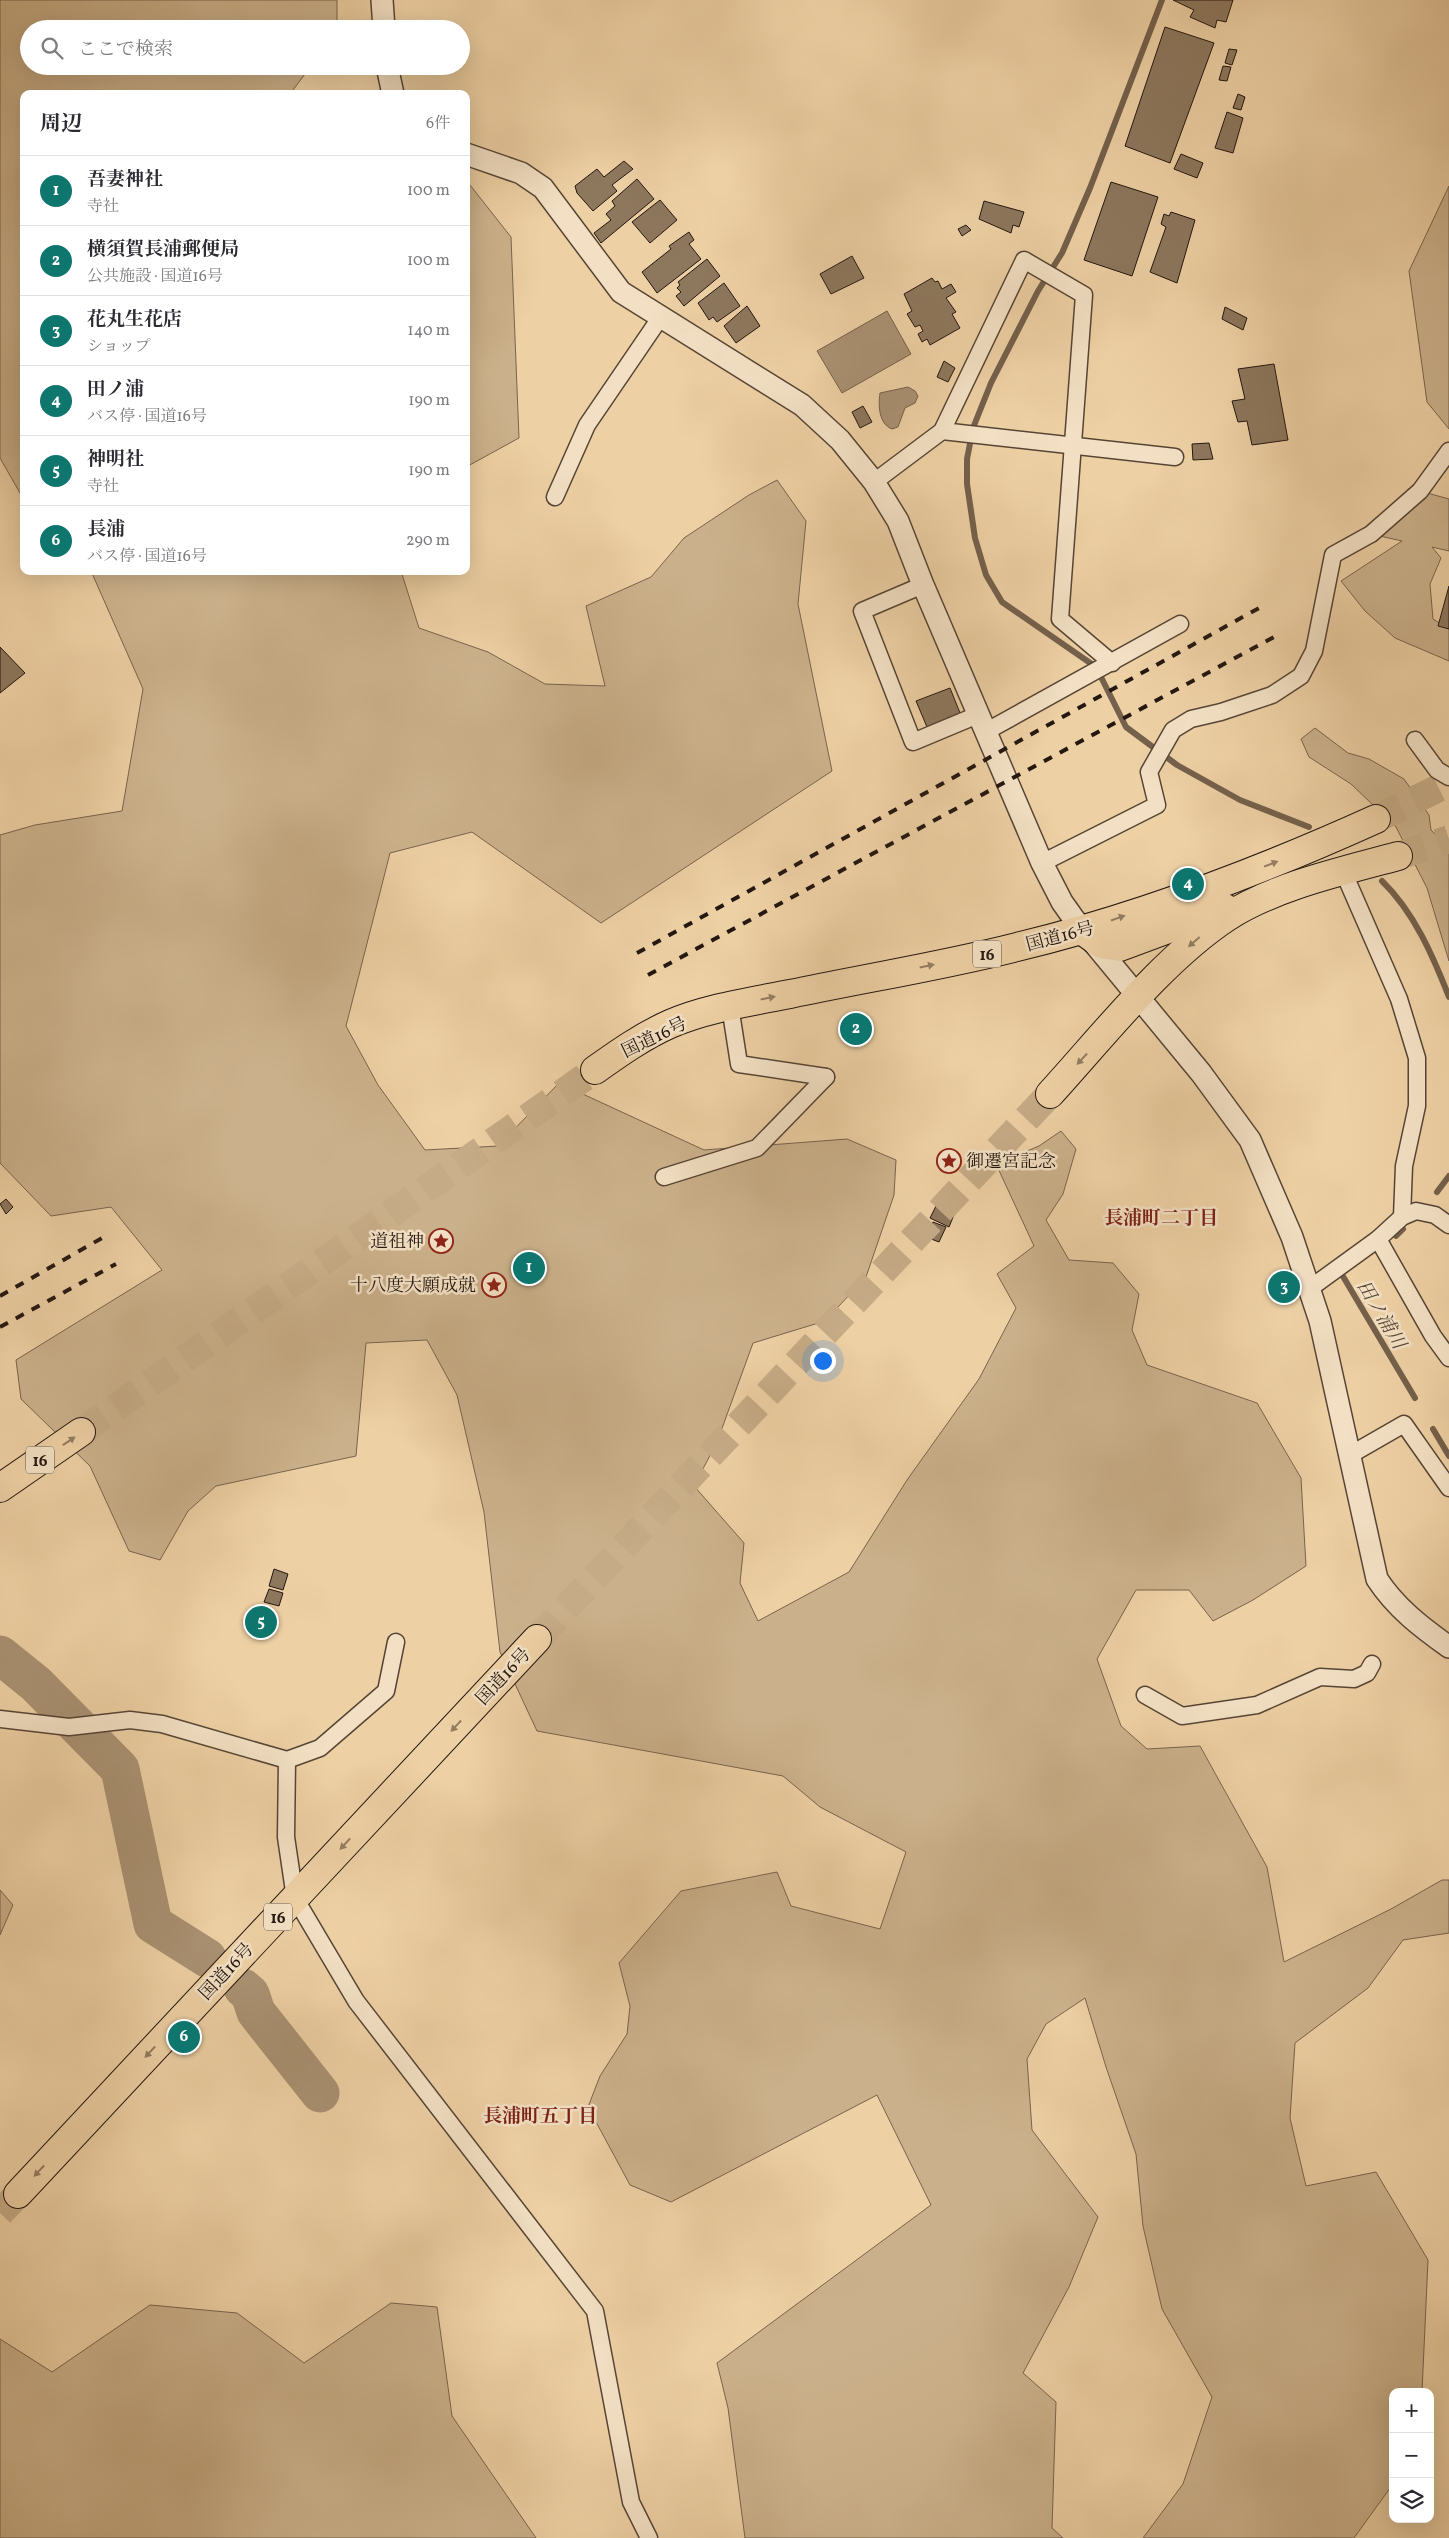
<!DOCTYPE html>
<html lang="ja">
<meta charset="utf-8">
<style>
:root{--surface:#fff;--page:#f2f2f3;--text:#2b2b33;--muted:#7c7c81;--line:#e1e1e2;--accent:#0f766e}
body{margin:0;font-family:Vollkorn,"Noto Serif JP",serif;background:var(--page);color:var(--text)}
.controls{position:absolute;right:15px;bottom:15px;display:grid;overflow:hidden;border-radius:10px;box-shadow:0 5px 20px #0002}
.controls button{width:45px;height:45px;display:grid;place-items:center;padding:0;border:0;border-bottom:1px solid var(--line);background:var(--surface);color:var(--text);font:25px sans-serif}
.you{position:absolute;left:822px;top:1360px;width:18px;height:18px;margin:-12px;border:4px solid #fff;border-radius:50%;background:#1a73e8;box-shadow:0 0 0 8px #1a73e833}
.badge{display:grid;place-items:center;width:32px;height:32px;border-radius:50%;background:var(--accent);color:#fff;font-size:16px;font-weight:700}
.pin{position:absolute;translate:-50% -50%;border:2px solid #fff;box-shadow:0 1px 5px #0006}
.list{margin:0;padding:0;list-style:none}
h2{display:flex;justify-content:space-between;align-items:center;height:65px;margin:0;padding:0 20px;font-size:21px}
h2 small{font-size:16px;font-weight:400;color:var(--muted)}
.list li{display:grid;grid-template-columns:32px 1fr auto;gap:15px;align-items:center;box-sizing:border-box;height:70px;padding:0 20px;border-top:1px solid var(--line)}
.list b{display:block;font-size:19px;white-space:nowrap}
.list p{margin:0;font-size:16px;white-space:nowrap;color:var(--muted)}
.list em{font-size:16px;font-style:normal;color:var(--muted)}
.icon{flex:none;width:28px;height:28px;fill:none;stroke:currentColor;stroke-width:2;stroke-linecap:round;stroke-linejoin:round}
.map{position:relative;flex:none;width:1449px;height:2538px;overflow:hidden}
.search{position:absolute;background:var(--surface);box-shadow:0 5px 20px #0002;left:20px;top:20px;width:450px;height:55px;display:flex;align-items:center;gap:12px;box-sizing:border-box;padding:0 18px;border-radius:28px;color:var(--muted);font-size:19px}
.panel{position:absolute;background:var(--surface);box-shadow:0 5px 20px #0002;left:20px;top:90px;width:450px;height:485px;border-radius:10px}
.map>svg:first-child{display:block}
</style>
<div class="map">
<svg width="1449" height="2538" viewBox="0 0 1449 2538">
<rect width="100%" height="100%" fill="#edd0a4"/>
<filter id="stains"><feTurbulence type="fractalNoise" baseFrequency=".004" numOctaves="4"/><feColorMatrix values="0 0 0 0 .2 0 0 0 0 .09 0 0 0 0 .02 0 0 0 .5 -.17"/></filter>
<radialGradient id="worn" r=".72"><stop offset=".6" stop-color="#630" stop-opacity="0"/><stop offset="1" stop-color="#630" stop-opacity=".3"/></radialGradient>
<!-- green -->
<g fill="#cbb18b" stroke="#78644e">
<path d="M0,0h337v29h-308v37h282l-21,28h-266v406l-24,-42z"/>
<path d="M466,180l45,57 8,201 -53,29z"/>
<path d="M1449,186v243l-22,-27 -18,-131z"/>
<path d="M777,480l29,41 -8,83 34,167 -231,152 -129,-91 -82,21 -44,173 32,59 47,65 73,-4 61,-63 145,67 143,-11 49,21 -2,35 -28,82 -41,44 -72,22 -36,99 -23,44 50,57 -4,40 18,38 91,-49 58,-92 72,-101 37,-71 -19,-34 37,-28 -38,-82 43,-18 22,-15 15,18 -13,45 -17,26 23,40 44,3 26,31 -7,36 15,35 110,38 44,75 5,88 -53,34 -40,21 -24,-31h-53l-39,69 24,67 26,23 53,-3 67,121 17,95 107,-53 51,-29h7v53l-46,7 -35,48 -73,55 -5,75 16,68 70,-14 52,88 -6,132h-29v92l-39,54h-211l40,-54 29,-87 -50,-88 -19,-83 -7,-72 -30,-87 -21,-69 -39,26 -19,35 5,71 66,87 -29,70 -46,86 33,29 -4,126 11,10h-318l-17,-130 -11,-45 214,-158 -54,-110 -206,107 -41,-17 -42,-78 12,-31 27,-42 3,-28 -11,-43 62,-72 96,-19 14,34 89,23 26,-77 -86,-45 -37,-31 -246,-45 -37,-79 -16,-140 -27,-117 -30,-55 -61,3 -10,113 -140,30 -28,25 -28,49 -31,-9 -39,-85 -69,-67 -5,-39 146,-90 -51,-63 -60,9 -51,-53v-328l35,-10 87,-14 21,-122 -52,-118h310l18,57 69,24 57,32 60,2 -19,-80 65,-29 33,-39 65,-43z"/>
<path d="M1420,491l29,8v52l-17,-4 9,11 -11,26 3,35 16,10v32l-54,-23 -30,-27 -24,-30 61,-40 -31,-7z"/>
<path d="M1315,728l33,25 21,6 35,20 25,36 2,15 18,18v113l-22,-73 -31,-61 -45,-43 -42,-27 -8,-18z"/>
<path d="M0,1890l13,15 -13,30z"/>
<path d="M391,2303l46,4 15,109 84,122h-536v-199l52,33 98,-67 87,8 67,50z"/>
</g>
<!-- water -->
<g fill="#a99172" stroke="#74604b">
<path d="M887,311l24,43 -69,39 -25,-42z"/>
<path d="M908,387l7,4 3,5 -3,7 -10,5 -7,19 -6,2c-13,-5 -14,-23 -12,-36z"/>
</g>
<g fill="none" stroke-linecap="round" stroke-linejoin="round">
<!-- stream -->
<g stroke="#74604b" stroke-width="6">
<path d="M1162,0l-72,188 -28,65 -24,38 -47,92 -18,45 -6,31v25l8,54 11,37 16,27 94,65 30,60 51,38 63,35 69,27"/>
<path d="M1382,881c32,31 51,75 67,116"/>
<path d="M1437,1192l12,-16"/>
<path d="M1396,1236l7,-7"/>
<path d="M1346,1270l-5,3 74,125"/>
<path d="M1433,1429l16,27"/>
</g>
<!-- river -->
<g stroke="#a99172" stroke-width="39">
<path d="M0,1655l36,29 84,85 33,155 54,34"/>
<path d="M243,1988l7,6 6,18 64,81"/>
</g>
</g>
<!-- building -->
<g fill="#8d775d" stroke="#241710">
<path d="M1173,0h60l-7,22 -9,-2 -2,8 -25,-11 4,-7z"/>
<path d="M1165,27l49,16 -44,120 -45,-17z"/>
<path d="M1229,49l8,1 -5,15 -7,-2z"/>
<path d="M1223,66l8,1 -4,14 -8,-1z"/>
<path d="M1238,94l7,3 -4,13 -8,-2z"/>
<path d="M1227,112l16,6 -10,35 -18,-5z"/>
<path d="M1181,154l22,9 -6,15 -23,-9z"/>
<path d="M624,161l9,8 -21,16 5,6 -24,20 -16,-18 -2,-7 22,-17 7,8z"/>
<path d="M637,179l17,20 -53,44 -7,-10 17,-13 -5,-6 9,-8 -3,-5z"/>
<path d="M1111,182l47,15 -26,79 -48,-16z"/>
<path d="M660,200l17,20 -27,23 -18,-21z"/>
<path d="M984,201l40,11 -5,15 -6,-2 -2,8 -32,-14z"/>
<path d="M1171,212l24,8 -18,63 -27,-11 16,-45 -5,-3 3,-10 5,2z"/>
<path d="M966,225l5,5 -9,6 -4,-7z"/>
<path d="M689,232l5,8 -5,4 12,15 -44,34 -15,-21 29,-23 -2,-3z"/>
<path d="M852,256l12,22 -33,16 -11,-20z"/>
<path d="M707,259l13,17 -36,30 -8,-10 5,-4 -4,-4 3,-3 -2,-3z"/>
<path d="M932,278l3,4 3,-1 4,8 9,-5 5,8 -10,6 10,14 -4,2 8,14 -30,17 -3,-6 -5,3 -4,-8 5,-3 -3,-6 -5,2 -8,-13 5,-3 -8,-17z"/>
<path d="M724,283l16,23 -23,16 -4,-5 -4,3 -11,-17z"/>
<path d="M747,306l13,20 -24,17 -12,-17z"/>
<path d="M1225,307l22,11 -4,12 -21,-11z"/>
<path d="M944,361l11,7 -7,14 -11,-5z"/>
<path d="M1274,364l14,76 -36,5 -5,-24 -9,1 -6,-21 13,-2 -7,-30z"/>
<path d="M863,406l9,16 -12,6 -8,-16z"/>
<path d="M1209,443l4,16 -20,1 -1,-16z"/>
<path d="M1449,586v43l-11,-3z"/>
<path d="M0,647l25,26 -25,20z"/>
<path d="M950,688l10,25 -33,14 -11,-26z"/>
<path d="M6,1199l7,8 -7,7 -6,-10z"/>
<path d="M938,1202l18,8 -7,17 -19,-9z"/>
<path d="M933,1222l13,5 -7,15 -13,-5z"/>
<path d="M522,1253l23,9 -10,22 -22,-10z"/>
<path d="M274,1569l14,5 -5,16 -14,-4z"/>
<path d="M269,1589l14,4 -4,13 -15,-4z"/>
</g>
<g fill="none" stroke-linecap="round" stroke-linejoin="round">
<!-- trunk-tunnel -->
<g stroke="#c5ab86" stroke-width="28" stroke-dasharray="28 14" stroke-linecap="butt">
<path d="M1376,819l73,-36"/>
<path d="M1398,856l51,-17"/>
<path d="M81,1432l514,-362"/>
<path d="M537,1639l513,-545"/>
<path d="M0,2213l18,-19"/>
</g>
<defs>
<g id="minor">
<path d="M942,431l233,26"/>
<path d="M874,482l68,-51 82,-171 60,35 -24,324 52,44"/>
<path d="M555,497l32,-72 73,-107"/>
<path d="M923,585l-61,26 51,131 67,-28"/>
<path d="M987,731l193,-107"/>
<path d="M1415,740l22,30 12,7"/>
<path d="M1042,863l115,-58 -8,-33 24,-42 18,-11 30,-7 51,-17 29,-19 13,-25 19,-96 38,-21 49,-43 29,-40"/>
<path d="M1343,871l56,128 18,59v48l-13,60 -2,51"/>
<path d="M730,1006l9,58 87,13"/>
<path d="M664,1177l93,-29 69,-71"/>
<path d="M1378,1239l55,97 16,22"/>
<path d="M1309,1289l69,-50 24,-22 14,-6 19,4 14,10"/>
<path d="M1350,1455l54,-31 45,64"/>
<path d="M1145,1695l37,21 75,-11 63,-28 34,2 13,-6 5,-9"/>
<path d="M0,1719l69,8 61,-7 32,4 125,36 33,-12 66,-57 10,-49"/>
<path d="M287,1760l-1,77 9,61 61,103 239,310 36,191 18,36"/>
</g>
<g id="tertiary">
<path d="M382,0l2,29"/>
<path d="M387,66l6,28"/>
<path d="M466,154l55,19 22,15 78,104 181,113 38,35 34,42 24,39 25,64 119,278 20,39 12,17 127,154 49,67 42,97 28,84 57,258c19,29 44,48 72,68"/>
</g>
<g id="trunk">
<path d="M1083,931l18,13 19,3 105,-39"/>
<path d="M595,1070c24,-17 48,-34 75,-46 37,-16 80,-22 120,-30 76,-16 152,-28 227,-47 124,-30 244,-76 359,-128"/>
<path d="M1050,1094c52,-57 113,-135 177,-177 48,-31 116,-46 171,-61"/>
<path d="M0,1488l81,-56"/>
<path d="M18,2194l519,-555"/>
</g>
</defs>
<!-- minor casing -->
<use href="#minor" stroke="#564535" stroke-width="19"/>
<!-- tertiary casing -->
<use href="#tertiary" stroke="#564535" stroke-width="24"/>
<!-- trunk casing -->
<use href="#trunk" stroke="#241710" stroke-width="30"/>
<!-- minor -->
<use href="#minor" stroke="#f3e0c4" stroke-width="16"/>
<!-- tertiary -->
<use href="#tertiary" stroke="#f3e0c4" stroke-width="21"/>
<!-- trunk -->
<use href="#trunk" stroke="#edd0a4" stroke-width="28"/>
<!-- rail -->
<g stroke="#241710" stroke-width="4" stroke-dasharray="9 9" stroke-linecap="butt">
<path d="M637,953l622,-345"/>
<path d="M648,975l626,-338"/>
<path d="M0,1296l102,-58"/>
<path d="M0,1327l116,-63"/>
</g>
</g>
<!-- one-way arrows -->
<defs><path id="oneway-solid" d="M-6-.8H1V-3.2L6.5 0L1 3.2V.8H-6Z" transform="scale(1.25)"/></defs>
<g fill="#937d61">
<use href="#oneway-solid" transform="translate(1271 864) rotate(-21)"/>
<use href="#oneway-solid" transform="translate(1118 918) rotate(-19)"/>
<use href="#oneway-solid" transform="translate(1194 942) rotate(139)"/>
<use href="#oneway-solid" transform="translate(927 966) rotate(-12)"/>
<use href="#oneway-solid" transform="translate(768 998) rotate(-12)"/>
<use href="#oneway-solid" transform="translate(1082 1059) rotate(133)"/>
<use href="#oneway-solid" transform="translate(69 1441) rotate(-34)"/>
<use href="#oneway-solid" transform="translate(456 1726) rotate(133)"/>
<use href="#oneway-solid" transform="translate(345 1844) rotate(133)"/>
<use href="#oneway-solid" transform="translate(150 2052) rotate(133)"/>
<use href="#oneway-solid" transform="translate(39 2171) rotate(133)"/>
</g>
<!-- icons -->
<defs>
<symbol id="sight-ring" viewBox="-11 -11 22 22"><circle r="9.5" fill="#f3e0c4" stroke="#8f2418" stroke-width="1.5"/><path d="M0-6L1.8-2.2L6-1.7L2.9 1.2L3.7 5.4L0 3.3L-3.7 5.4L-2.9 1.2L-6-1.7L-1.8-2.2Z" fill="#8f2418"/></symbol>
</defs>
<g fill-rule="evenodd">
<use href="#sight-ring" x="935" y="1147" width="28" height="28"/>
<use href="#sight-ring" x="427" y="1227" width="28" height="28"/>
<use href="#sight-ring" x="480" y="1271" width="28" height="28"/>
</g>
<g text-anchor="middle" stroke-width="5" stroke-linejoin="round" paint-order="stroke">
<!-- shield labels -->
<g fill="#f3e0c4" stroke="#625346" stroke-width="1">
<rect x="973" y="940.5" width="28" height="27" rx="4"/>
<rect x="26" y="1446.5" width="28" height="27" rx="4"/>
<rect x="264" y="1903.5" width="28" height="27" rx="4"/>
</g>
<g font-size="16" font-weight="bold" fill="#241710">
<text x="987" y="960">16</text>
<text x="40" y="1466">16</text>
<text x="278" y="1923">16</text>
</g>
<!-- street labels -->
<g font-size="18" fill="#241710" stroke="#f3e0c4">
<text transform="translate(1060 936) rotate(-15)" y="6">国道16号</text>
<text transform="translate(654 1037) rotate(-26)" y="6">国道16号</text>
<text transform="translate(503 1676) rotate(-47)" y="6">国道16号</text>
<text transform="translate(226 1971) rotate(-47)" y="6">国道16号</text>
</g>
<!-- poi labels -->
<g font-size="18" fill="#241710" stroke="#f3e0c4" text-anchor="end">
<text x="966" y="1167" text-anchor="start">御遷宮記念</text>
<text x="424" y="1247">道祖神</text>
<text x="476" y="1291">十八度大願成就</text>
</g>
<!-- neighbourhood labels -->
<g font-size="19" font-weight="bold" fill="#7a1f14" stroke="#f3e0c4">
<text x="1161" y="1224">長浦町二丁目</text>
<text x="540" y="2122">長浦町五丁目</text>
</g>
<!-- water labels -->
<g font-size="19" font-style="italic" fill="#594837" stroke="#f3e0c4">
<text transform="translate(1382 1314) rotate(59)" y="7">田ノ浦川</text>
</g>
</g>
<rect width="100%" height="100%" filter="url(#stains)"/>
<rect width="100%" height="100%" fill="url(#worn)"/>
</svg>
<div class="controls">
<button>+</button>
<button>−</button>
<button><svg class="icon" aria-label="layers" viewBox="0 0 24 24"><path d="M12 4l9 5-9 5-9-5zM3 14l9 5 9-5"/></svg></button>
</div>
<div class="you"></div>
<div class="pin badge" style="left:529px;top:1268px">1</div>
<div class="pin badge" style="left:856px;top:1029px">2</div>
<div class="pin badge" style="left:1284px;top:1287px">3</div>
<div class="pin badge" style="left:1188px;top:884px">4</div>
<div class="pin badge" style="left:261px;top:1622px">5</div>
<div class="pin badge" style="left:184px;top:2037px">6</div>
<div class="search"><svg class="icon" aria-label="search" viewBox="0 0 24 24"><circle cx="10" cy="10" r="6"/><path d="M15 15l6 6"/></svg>ここで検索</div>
<section class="panel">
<h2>周辺<small>6件</small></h2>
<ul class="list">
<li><span class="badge">1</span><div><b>吾妻神社</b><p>寺社</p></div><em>100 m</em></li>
<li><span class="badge">2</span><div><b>横須賀長浦郵便局</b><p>公共施設 · 国道16号</p></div><em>100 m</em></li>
<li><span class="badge">3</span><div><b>花丸生花店</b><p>ショップ</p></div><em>140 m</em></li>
<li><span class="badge">4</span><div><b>田ノ浦</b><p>バス停 · 国道16号</p></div><em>190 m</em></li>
<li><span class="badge">5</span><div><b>神明社</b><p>寺社</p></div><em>190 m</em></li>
<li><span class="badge">6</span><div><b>長浦</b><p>バス停 · 国道16号</p></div><em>290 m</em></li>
</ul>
</section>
</div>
